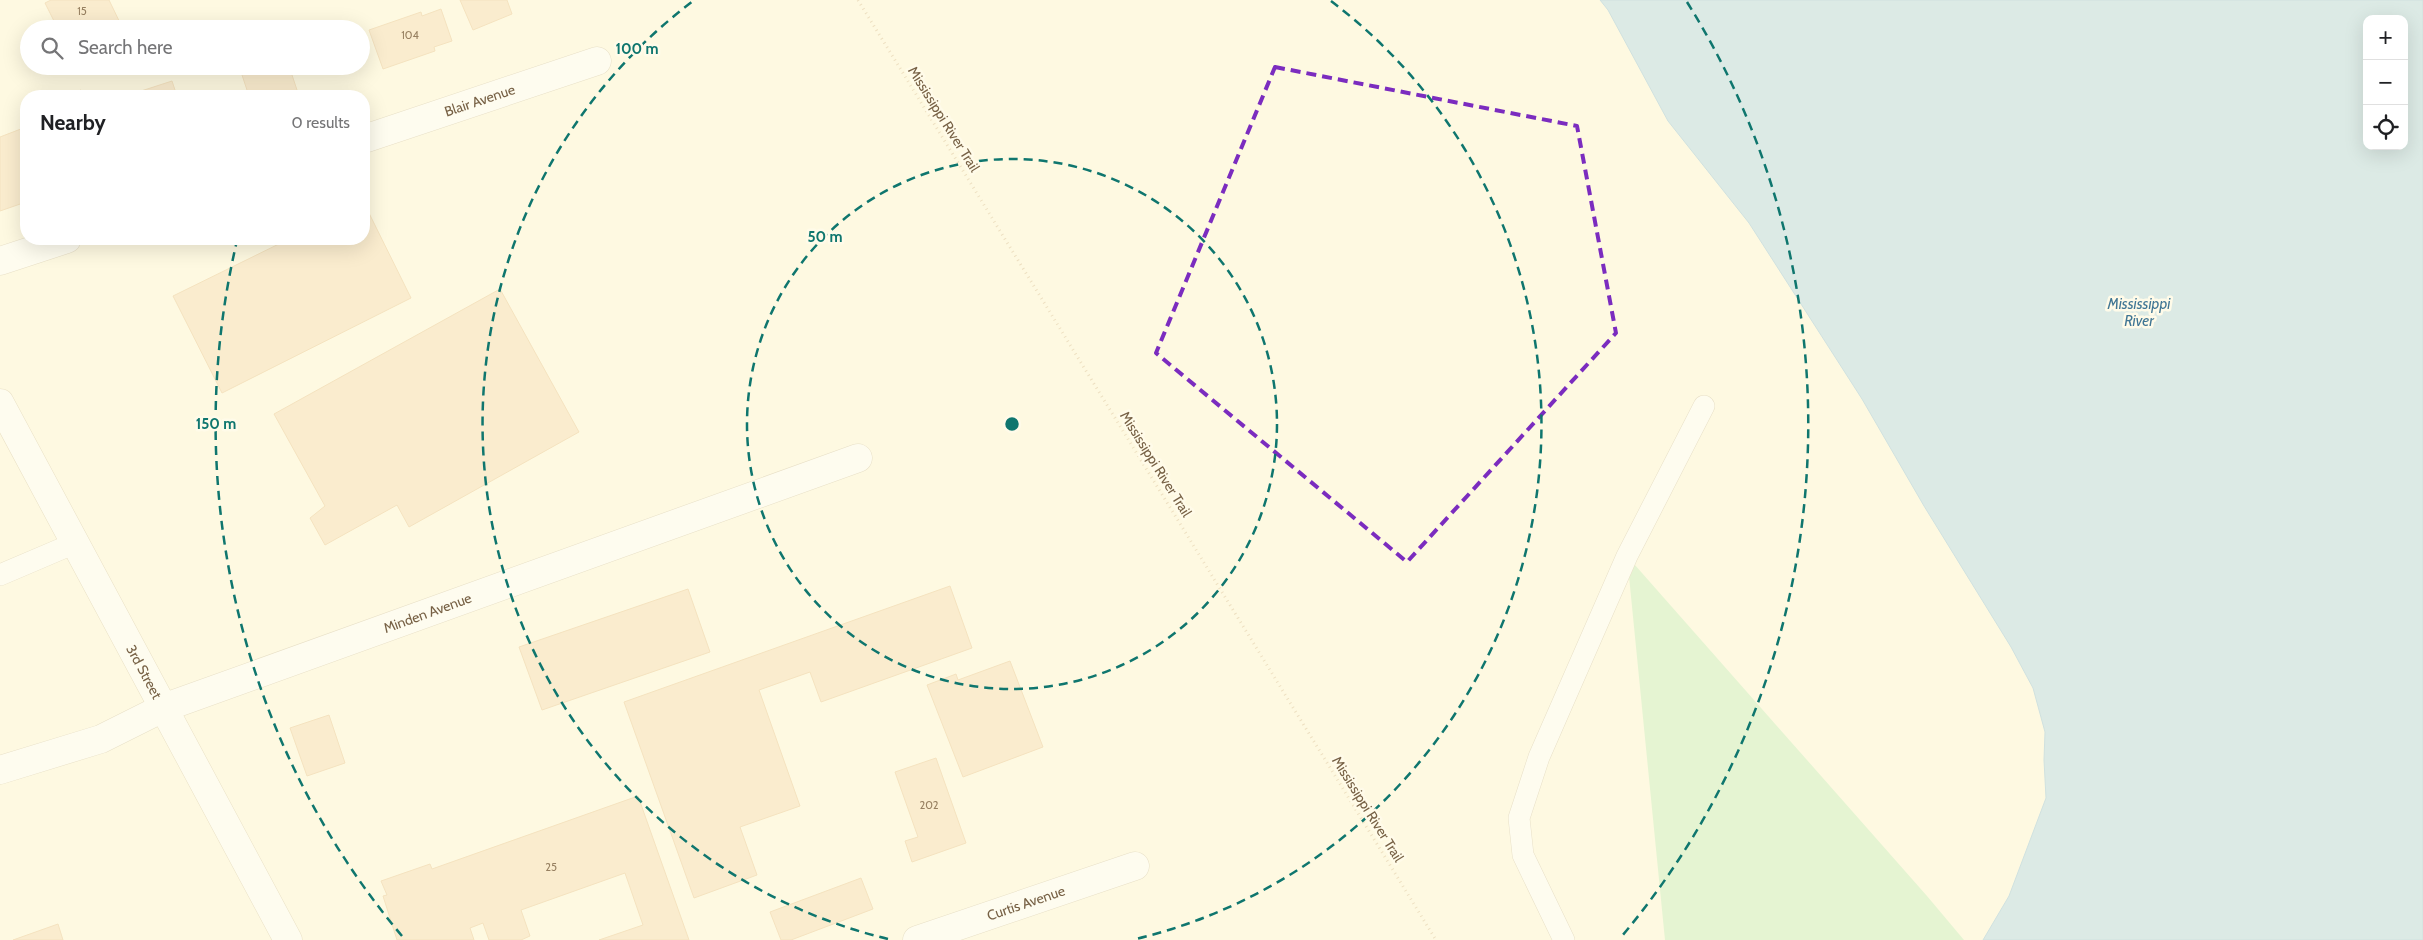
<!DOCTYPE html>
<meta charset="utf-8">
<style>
:root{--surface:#fff;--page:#f6f6f6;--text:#202124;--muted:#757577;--line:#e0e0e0}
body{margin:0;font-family:Cabin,sans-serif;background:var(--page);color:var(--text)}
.controls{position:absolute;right:15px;top:15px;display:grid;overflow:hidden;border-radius:10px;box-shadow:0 5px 20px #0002}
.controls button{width:45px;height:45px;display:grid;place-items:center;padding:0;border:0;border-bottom:1px solid var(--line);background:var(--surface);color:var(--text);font:25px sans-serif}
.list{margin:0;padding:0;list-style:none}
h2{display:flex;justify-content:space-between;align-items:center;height:65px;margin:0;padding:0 20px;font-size:21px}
h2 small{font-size:16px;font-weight:400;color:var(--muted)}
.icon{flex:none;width:28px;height:28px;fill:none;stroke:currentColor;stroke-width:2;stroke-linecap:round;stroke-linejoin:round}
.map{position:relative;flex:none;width:2423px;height:940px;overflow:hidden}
.search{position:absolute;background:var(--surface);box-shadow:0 5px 20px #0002;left:20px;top:20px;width:350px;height:55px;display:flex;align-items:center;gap:12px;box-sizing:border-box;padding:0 18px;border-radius:28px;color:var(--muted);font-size:19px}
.panel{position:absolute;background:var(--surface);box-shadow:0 5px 20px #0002;left:20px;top:90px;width:350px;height:155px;border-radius:20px}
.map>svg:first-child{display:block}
</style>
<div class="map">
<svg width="2423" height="940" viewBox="0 0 2423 940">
<rect width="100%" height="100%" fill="#fef9e1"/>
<!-- green -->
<path fill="#c8edbe" d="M1627,556l300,340 37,44h-299z"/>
<!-- water -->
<path fill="#b4d7e9" stroke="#99c4dc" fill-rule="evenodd" d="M1600,0h823v940h-440l26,-44 37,-98 -2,-38 1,-28 -12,-44 -22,-41 -87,-141 -62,-107 -113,-176 -81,-102 -60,-111zM2367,19h37v127h-37z"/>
<!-- building -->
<g fill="#f6dcb6" stroke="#eac695">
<path d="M51,0h58l14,29h-37l-5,-9 -15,7 2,-6 -11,6 -12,-24z"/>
<path d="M460,0h47l5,14 -39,16z"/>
<path d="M441,9l11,32 -18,6 1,4 -52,18 -14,-39 52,-18 1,4z"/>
<path d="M239,66h50l10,30h-50z"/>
<path d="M172,81l5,15h-42v-3z"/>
<path d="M81,90l3,6h-20z"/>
<path d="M26,127v75l-26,9v-74z"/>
<path d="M364,203l47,95 -189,95 -49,-97 116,-57h75z"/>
<path d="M500,289l79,143 -170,95 -12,-22 -72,40 -15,-27 15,-12 -51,-92z"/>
<path d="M950,586l22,62 -151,54 -11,-30 -51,18 41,116 -60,21 17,48 -63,23 -70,-196z"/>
<path d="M688,589l22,63 -168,58 -23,-63z"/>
<path d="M1010,661l33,86 -80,30 -36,-92 29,-11 2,6z"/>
<path d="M329,715l16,48 -38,13 -17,-48z"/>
<path d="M936,758l30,85 -54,19 -7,-21 13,-4 -23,-65z"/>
<path d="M638,796l51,144h-90l44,-15 -18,-52 -104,37 9,26 -9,4h-32l-6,-17 -13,5 4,12h-77l-14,-44 4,-1 -6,-14 49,-17 2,5z"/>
<path d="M861,878l12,31 -82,31h-10l-11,-28z"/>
<path d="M58,924l5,16h-50z"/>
</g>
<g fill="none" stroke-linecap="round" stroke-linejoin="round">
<defs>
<g id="lane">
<path d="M0,575l75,-32"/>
<path d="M1564,940l-41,-85 -4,-37 20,-61 88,-201 77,-150"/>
</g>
<g id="street">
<path id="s1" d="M364,139l233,-78"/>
<path d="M0,261l67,-22"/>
<path id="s2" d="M0,770l101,-31 62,-31 695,-250"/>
<path id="s3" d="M917,940l218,-74"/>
</g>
<g id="secondary">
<path id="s4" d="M0,403l288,537"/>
</g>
</defs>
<!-- lane casing -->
<use href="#lane" stroke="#d0c1a7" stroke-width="22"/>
<!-- street casing -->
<use href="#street" stroke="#d0c1a7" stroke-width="29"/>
<!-- secondary casing -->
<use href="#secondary" stroke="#d4c3a3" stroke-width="29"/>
<!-- path -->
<path stroke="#dbc099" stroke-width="3" stroke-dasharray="1 4" stroke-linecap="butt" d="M858,0l578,940"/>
<!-- lane -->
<use href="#lane" stroke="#fff" stroke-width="21"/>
<!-- street -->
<use href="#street" stroke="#fff" stroke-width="28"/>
<!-- secondary -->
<use href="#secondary" stroke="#fff" stroke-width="28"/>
</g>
<!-- marked area -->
<path d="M0 0H2423V940H0ZM1275,67l302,59 39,207 -209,229 -251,-209z" fill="#fef9e1" fill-opacity=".55" fill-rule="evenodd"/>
<path fill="none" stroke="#7b2cbf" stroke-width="4" stroke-dasharray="10 6" stroke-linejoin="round" d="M1275,67l302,59 39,207 -209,229 -251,-209z"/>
<!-- distance rings -->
<g fill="none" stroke="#0f766e" stroke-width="2.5" stroke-dasharray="9 6">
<circle cx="1012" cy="424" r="265"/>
<path d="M888 939A530 530 0 0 1 693 1M1331 1A530 530 0 0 1 1136 939"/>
<path d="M402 936A796 796 0 0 1 236 245M1687 2A796 796 0 0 1 1622 936"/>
</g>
<g text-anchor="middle" stroke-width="5" stroke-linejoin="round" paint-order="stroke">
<!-- number labels -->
<g font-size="11" fill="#978061">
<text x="82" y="15">15</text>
<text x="410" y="39">104</text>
<text x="929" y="809">202</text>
<text x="551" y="871">25</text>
</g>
<!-- street labels -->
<g font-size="14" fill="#776145" stroke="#fffbe9">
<text dy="5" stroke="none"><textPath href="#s1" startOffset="122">Blair Avenue</textPath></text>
<text transform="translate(944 119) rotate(58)" y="5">Mississippi River Trail</text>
<text transform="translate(1156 464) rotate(58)" y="5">Mississippi River Trail</text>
<text dy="5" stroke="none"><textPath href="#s2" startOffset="456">Minden Avenue</textPath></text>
<text dy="5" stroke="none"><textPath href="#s4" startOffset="305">3rd Street</textPath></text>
<text transform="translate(1368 809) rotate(58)" y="5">Mississippi River Trail</text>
<text dy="5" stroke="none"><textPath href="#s3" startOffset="115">Curtis Avenue</textPath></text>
</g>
<!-- water labels -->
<g font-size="15" font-style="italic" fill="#407694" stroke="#fffbe9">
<text x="2139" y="309">Mississippi<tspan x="2139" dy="17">River</tspan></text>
</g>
</g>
<circle cx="1012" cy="424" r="8" fill="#0f766e" stroke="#fffbe9" stroke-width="2.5"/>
<g font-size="15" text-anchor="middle" font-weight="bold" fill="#0f766e" stroke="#fffbe9" stroke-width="5" stroke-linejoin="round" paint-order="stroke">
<text x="637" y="54">100 m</text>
<text x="825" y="242">50 m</text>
<text x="216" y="429">150 m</text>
</g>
</svg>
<div class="controls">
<button>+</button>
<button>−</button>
<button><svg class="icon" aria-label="locate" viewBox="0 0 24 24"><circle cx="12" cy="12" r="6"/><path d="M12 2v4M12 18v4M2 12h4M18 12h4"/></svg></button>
</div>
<div class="search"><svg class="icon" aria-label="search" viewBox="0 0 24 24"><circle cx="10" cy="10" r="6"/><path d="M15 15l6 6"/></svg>Search here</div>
<section class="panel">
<h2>Nearby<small>0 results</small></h2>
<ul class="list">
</ul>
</section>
</div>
